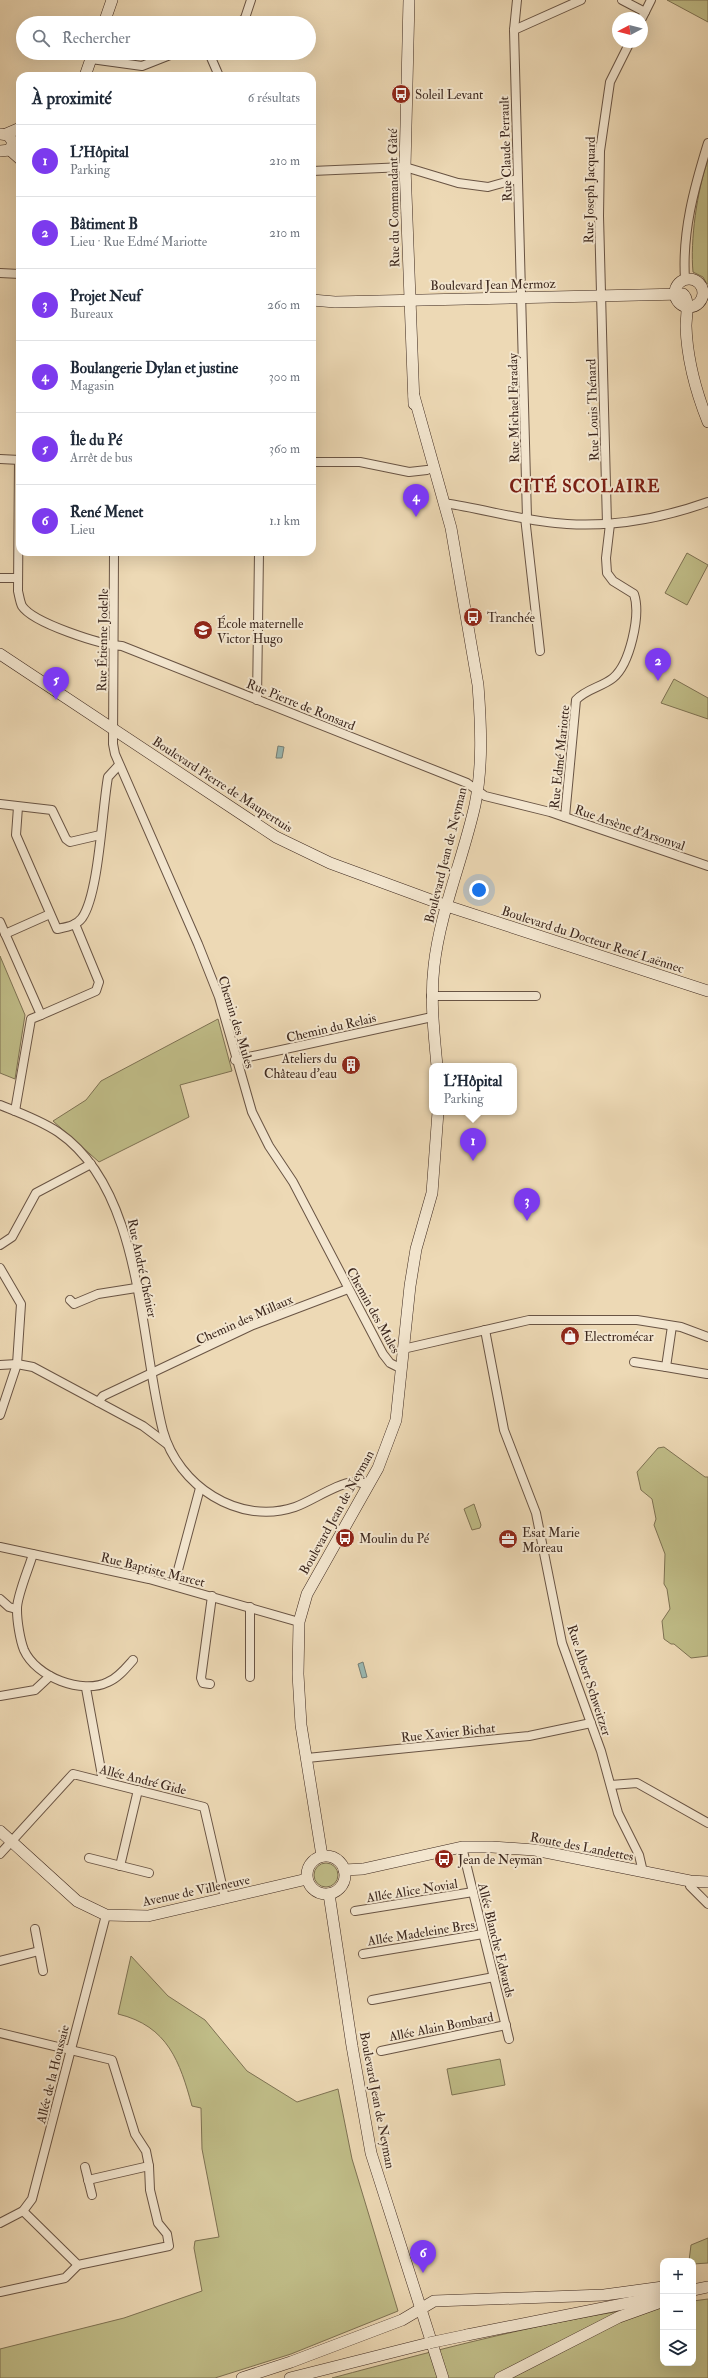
<!DOCTYPE html>
<html lang="fr">
<meta charset="utf-8">
<style>
:root{--surface:#fff;--page:#f6f6f7;--text:#1f2937;--muted:#747a83;--line:#e0e1e3;--accent:#7c3aed}
body{margin:0;font-family:"IM FELL Double Pica",serif;background:var(--page);color:var(--text)}
.controls{position:absolute;right:12px;bottom:12px;display:grid;overflow:hidden;border-radius:8px;box-shadow:0 4px 16px #0002}
.controls button{width:36px;height:36px;display:grid;place-items:center;padding:0;border:0;border-bottom:1px solid var(--line);background:var(--surface);color:var(--text);font:20px sans-serif}
.compass{position:absolute;left:612px;top:12px;width:36px;height:36px;border-radius:50%;background:var(--surface);box-shadow:0 4px 16px #0002;rotate:263deg}
.you{position:absolute;left:479px;top:890px;width:14px;height:14px;margin:-10px;border:3px solid #fff;border-radius:50%;background:#1a73e8;box-shadow:0 0 0 6px #1a73e833}
.badge{display:grid;place-items:center;width:26px;height:26px;border-radius:50%;background:var(--accent);color:#fff;font-size:13px;font-weight:700}
.pin{position:absolute;translate:-50% -33px;filter:drop-shadow(0 1px 2px #0008)}
.pin::after{content:'';position:absolute;top:21px;width:14px;height:12px;background:inherit;clip-path:polygon(0 0,100% 0,50% 100%)}
.popup{position:absolute;left:429px;top:1063px;width:88px;height:52px;box-sizing:border-box;display:grid;place-content:center;border-radius:8px;background:var(--surface);filter:drop-shadow(0 1px 3px #0005);font-size:13px;white-space:nowrap;color:var(--muted)}
.popup b{font-size:15px;color:var(--text)}
.popup::after{content:'';position:absolute;left:50%;top:100%;margin-left:-8px;border:8px solid transparent;border-top-color:var(--surface)}
.list{margin:0;padding:0;list-style:none}
h2{display:flex;justify-content:space-between;align-items:center;height:52px;margin:0;padding:0 16px;font-size:17px}
h2 small{font-size:13px;font-weight:400;color:var(--muted)}
.list li{display:grid;grid-template-columns:26px 1fr auto;gap:12px;align-items:center;box-sizing:border-box;height:72px;padding:0 16px;border-top:1px solid var(--line)}
.list b{display:block;font-size:15px;white-space:nowrap}
.list p{margin:0;font-size:13px;white-space:nowrap;color:var(--muted)}
.list em{font-size:13px;font-style:normal;color:var(--muted)}
.icon{flex:none;width:22px;height:22px;fill:none;stroke:currentColor;stroke-width:2;stroke-linecap:round;stroke-linejoin:round}
.map{position:relative;flex:none;width:708px;height:2378px;overflow:hidden}
.search{position:absolute;background:var(--surface);box-shadow:0 4px 16px #0002;left:16px;top:16px;width:300px;height:44px;display:flex;align-items:center;gap:10px;box-sizing:border-box;padding:0 14px;border-radius:22px;color:var(--muted);font-size:15px}
.panel{position:absolute;background:var(--surface);box-shadow:0 4px 16px #0002;left:16px;top:72px;width:300px;height:484px;border-radius:12px}
.map>svg:first-child{display:block}
</style>
<div class="map">
<svg width="708" height="2378" viewBox="0 0 708 2378">
<rect width="100%" height="100%" fill="#edd9b5"/>
<filter id="stains"><feTurbulence type="fractalNoise" baseFrequency=".005" numOctaves="4"/><feColorMatrix values="0 0 0 0 .2 0 0 0 0 .09 0 0 0 0 .02 0 0 0 .5 -.17"/></filter>
<radialGradient id="worn" r=".72"><stop offset=".6" stop-color="#630" stop-opacity="0"/><stop offset="1" stop-color="#630" stop-opacity=".3"/></radialGradient>
<!-- green -->
<g fill="#c0bd88" stroke="#7e7253">
<path d="M667,0h41v22z"/>
<path d="M708,160v124h-1l-4,-7 -10,-5c-3,-31 4,-82 15,-112z"/>
<path d="M687,553l21,12 -21,40 -22,-12z"/>
<path d="M674,679l34,19v21l-47,-16z"/>
<path d="M0,956l25,59 -10,64 -15,-6z"/>
<path d="M218,1019l14,52 -52,14 9,32 -90,45 -46,-41 33,-21 15,-19z"/>
<path d="M664,1447l41,30h3v179l-17,2 -17,-14h-3l-7,-5 -2,-18 8,-12 -3,-20 -3,-5 1,-30 -11,-29 2,-6 -4,-20 -11,-9 -4,-18 21,-24z"/>
<path d="M474,1504l7,21 -1,3 -8,2 -8,-21z"/>
<circle cx="326" cy="1875" r="12"/>
<path d="M131,1956l37,40 37,24 42,51 50,31 41,-13 14,70 46,152 -107,43 -76,24h-215v-29l124,-31 78,-27 -8,-43 1,-7 24,-4 -17,-88 -1,-41 -9,-2c-12,-44 -24,-80 -74,-92z"/>
<path d="M500,2059l5,26 -53,10 -5,-26z"/>
<path d="M708,2238v25l-15,1v-3h-4l2,-16z"/>
<path d="M708,2299v79h-376c109,-29 219,-59 331,-73v58h30v-62z"/>
</g>
<!-- water -->
<g fill="#9ab9b3" stroke="#757f77">
<path d="M278,746l6,1 -2,11h-6z"/>
<path d="M363,1662l4,15 -5,1 -4,-14z"/>
</g>
<g fill="none" stroke-linecap="round" stroke-linejoin="round">
<defs>
<g id="street">
<path d="M517,0l-3,30 13,488"/>
<path d="M622,0l23,12"/>
<path d="M642,18l9,-18"/>
<path d="M239,23l6,-5 6,-18"/>
<path d="M514,30l67,-30"/>
<path d="M209,53l10,23"/>
<path d="M91,59l51,7 33,-13"/>
<path d="M312,171l93,-4 53,16 30,4 29,-8"/>
<path d="M0,273l20,1"/>
<path d="M685,279c-3,-47 9,-91 23,-136"/>
<path d="M0,459l20,1"/>
<path d="M19,460l-1,131c1,4 2,11 4,15 11,17 79,39 100,40l345,137 18,13 65,16 158,54"/>
<path d="M312,462h48l49,10 18,-2"/>
<path d="M444,503c41,6 82,19 123,21 48,3 96,-6 141,-22"/>
<path d="M525,517l15,134"/>
<path d="M607,524l-8,-308 1,-65 10,-69 20,-40"/>
<path d="M114,552l-1,192 2,10 83,190 21,53 33,115 17,34 24,36 90,172 7,9 12,6"/>
<path d="M0,578h18"/>
<path d="M257,700l2,-148"/>
<path d="M0,804l52,6 14,29 4,3 30,-7"/>
<path d="M18,807l-2,28 41,94c9,-2 19,-3 25,-11 17,-24 20,-108 26,-141l11,-12"/>
<path d="M565,817l11,-117c10,-11 26,-13 37,-22 17,-14 28,-63 21,-84l-21,-13 -6,-8 -1,-15 4,-34"/>
<path d="M0,922l41,93 55,-24 3,-9 -24,-58"/>
<path d="M5,934l45,-20"/>
<path d="M431,996h105"/>
<path d="M235,1060l197,-43"/>
<path d="M0,1105c20,8 40,15 58,27 85,58 81,206 105,299 15,54 75,95 132,76 17,-6 42,-24 59,-25 4,-1 9,2 14,4"/>
<path d="M15,1111l16,-92 10,-4"/>
<path d="M0,1245l12,-8 24,-44 55,-29"/>
<path d="M0,1268l21,36 -4,60 -17,51"/>
<path d="M70,1300l4,4 24,-10 38,-6"/>
<path d="M485,1330l19,100 32,83 26,130 39,108 17,62 21,42 4,17"/>
<path d="M403,1349l126,-29h108l44,7 27,10"/>
<path d="M634,1362l32,5 6,-41"/>
<path d="M0,1365l17,-1 16,3 110,59 24,18"/>
<path d="M666,1367l41,7"/>
<path d="M98,1402l5,-6 150,-71 95,-36"/>
<path d="M0,1547l149,32 150,43"/>
<path d="M33,1554c-4,14 -17,44 -16,56 0,11 3,30 7,40 12,27 58,45 84,32 10,-4 18,-14 25,-22"/>
<path d="M174,1585l26,-97"/>
<path d="M0,1599l9,8 7,2"/>
<path d="M250,1607v70"/>
<path d="M210,1684l-7,-1 -2,-5 11,-82"/>
<path d="M86,1688l17,93"/>
<path d="M0,1696l35,-6 15,-14"/>
<path d="M307,1758l222,-22 62,-13"/>
<path d="M611,1785l26,-2 71,40"/>
<path d="M462,1847l47,192"/>
<path d="M0,1854l73,-80 131,33 21,91"/>
<path d="M89,1858l60,15"/>
<path d="M120,1866l18,-76"/>
<path d="M690,1881v5l18,18"/>
<path d="M355,1911l118,-19"/>
<path d="M35,1929l8,42"/>
<path d="M363,1954l120,-20"/>
<path d="M0,1961l39,-10"/>
<path d="M372,2000l122,-23"/>
<path d="M0,2033l112,27 23,74 11,17 3,15 1,24 8,33 9,11 2,12 -91,19 -55,-54"/>
<path d="M381,2051l125,-26"/>
<path d="M85,2167l7,28"/>
<path d="M88,2180l61,-14"/>
<path d="M0,2223l23,-12 9,-12 74,-284"/>
<path d="M0,2292l65,-14 13,-13"/>
</g>
<g id="secondary">
<path d="M409,0l-4,167 9,237"/>
<path d="M104,23l8,-23"/>
<path d="M85,76l8,-23"/>
<path d="M0,134l8,1 5,7 -3,8 -10,1"/>
<path d="M6,134l14,-6"/>
<path d="M10,150l10,9"/>
<circle cx="689" cy="293" r="14"/>
<path d="M312,300l23,2 348,-8c7,5 3,24 3,32 1,32 10,66 22,96"/>
<path d="M414,396l37,132 27,157c3,39 5,81 -3,120 -12,54 -35,107 -41,161 -4,34 0,67 3,100"/>
<path d="M0,654l276,183 54,26 117,43 261,85"/>
<path d="M0,1831l77,70 29,14 42,1 159,-37"/>
<path d="M322,1856l-21,-131 -3,-51 1,-52 8,-28 71,-126 18,-48 14,-134 6,-37 16,-56 6,-81"/>
<circle cx="326" cy="1875" r="19"/>
<path d="M344,1870l19,-1 99,-22h30l43,3 155,31 18,1"/>
<path d="M329,1894l23,152 19,107 72,225"/>
<path d="M693,2290l15,-3"/>
<path d="M467,2335l196,-39"/>
<path d="M242,2378l49,-16 111,-42 32,-19 170,-6 59,-8"/>
<path d="M290,2378l139,-35"/>
<path d="M500,2378l119,-61 39,-14"/>
</g>
</defs>
<!-- street casing -->
<use href="#street" stroke="#695444" stroke-width="10"/>
<!-- secondary casing -->
<use href="#secondary" stroke="#3d281e" stroke-width="12"/>
<!-- street -->
<use href="#street" stroke="#f3e6cf" stroke-width="8"/>
<!-- secondary -->
<use href="#secondary" stroke="#f3e6cf" stroke-width="11"/>
<defs>
<path id="secondary-bridge" d="M429,2343l38,-8"/>
</defs>
<!-- secondary-bridge casing -->
<use href="#secondary-bridge" stroke="#3d281e" stroke-width="12" stroke-linecap="butt"/>
<!-- secondary-bridge -->
<use href="#secondary-bridge" stroke="#f3e6cf" stroke-width="11"/>
</g>
<!-- icons -->
<defs>
<symbol id="bus-disc" viewBox="-11 -11 22 22"><circle r="9.5" fill="#8f2418" stroke="#f3e6cf"/><path d="M-5-6H5V4H4V6H2V4H-2V6H-4V4H-5ZM-3.5-4V0h7V-4ZM-3.5 1.2v1.5H-2V1.2ZM2 1.2v1.5H3.5V1.2Z" fill="#fff"/></symbol>
<symbol id="school-disc" viewBox="-11 -11 22 22"><circle r="9.5" fill="#8f2418" stroke="#f3e6cf"/><path d="M0-5L7-2L0 1L-7-2ZM-4 1L0 2.5L4 1V4Q0 6-4 4Z" fill="#fff"/></symbol>
<symbol id="building-disc" viewBox="-11 -11 22 22"><circle r="9.5" fill="#8f2418" stroke="#f3e6cf"/><path d="M-4-6H4V6H1V3H-1V6H-4ZM-2.5-4.3h1.7v1.8h-1.7ZM.8-4.3h1.7v1.8H.8ZM-2.5-1h1.7V.8h-1.7ZM.8-1h1.7V.8H.8Z" fill="#fff"/></symbol>
<symbol id="shop-disc" viewBox="-11 -11 22 22"><circle r="9.5" fill="#8f2418" stroke="#f3e6cf"/><path d="M-5-2.5h2.3a2.7 3.5 0 0 1 5.4 0H5L5.5 6h-11ZM-1.5-2.5h3a1.5 2.3 0 0 0-3 0Z" fill="#fff"/></symbol>
<symbol id="office-disc" viewBox="-11 -11 22 22"><circle r="9.5" fill="#8f2418" stroke="#f3e6cf"/><path d="M-6-3h4V-5.5h4V-3h4V5H-6ZM-1-4.5V-3h2v-1.5ZM-6 0V1H6V0Z" fill="#fff"/></symbol>
</defs>
<g fill-rule="evenodd">
<use href="#bus-disc" x="390" y="83" width="22" height="22"/>
<use href="#bus-disc" x="462" y="606" width="22" height="22"/>
<use href="#school-disc" x="192" y="619" width="22" height="22"/>
<use href="#building-disc" x="340" y="1054" width="22" height="22"/>
<use href="#shop-disc" x="559" y="1325" width="22" height="22"/>
<use href="#bus-disc" x="334" y="1527" width="22" height="22"/>
<use href="#office-disc" x="497" y="1528" width="22" height="22"/>
<use href="#bus-disc" x="433" y="1848" width="22" height="22"/>
</g>
<g text-anchor="middle" stroke-width="4" stroke-linejoin="round" paint-order="stroke">
<!-- poi labels -->
<g font-size="13" fill="#3d281e" stroke="#f3e6cf" text-anchor="start">
<text x="415" y="99">Soleil Levant</text>
<text x="487" y="622">Tranchée</text>
<text x="217" y="628">École maternelle<tspan x="217" dy="15">Victor Hugo</tspan></text>
<text x="337" y="1063" text-anchor="end">Ateliers du<tspan x="337" dy="15">Château d'eau</tspan></text>
<text x="584" y="1341">Electromécar</text>
<text x="522" y="1537">Esat Marie<tspan x="522" dy="15">Moreau</tspan></text>
<text x="359" y="1543">Moulin du Pé</text>
<text x="458" y="1864">Jean de Neyman</text>
</g>
<!-- street labels -->
<g font-size="13" fill="#3d281e" stroke="#f3e6cf">
<text transform="translate(505 149) rotate(-92)" y="5">Rue Claude Perrault</text>
<text transform="translate(589 190) rotate(-89)" y="5">Rue Joseph Jacquard</text>
<text transform="translate(393 198) rotate(-91)" y="5">Rue du Commandant Gâté</text>
<text transform="translate(493 284) rotate(-1)" y="5">Boulevard Jean Mermoz</text>
<text transform="translate(513 408) rotate(-91)" y="5">Rue Michael Faraday</text>
<text transform="translate(592 410) rotate(-92)" y="5">Rue Louis Thénard</text>
<text transform="translate(102 640) rotate(-89)" y="5">Rue Étienne Jodelle</text>
<text transform="translate(301 704) rotate(22)" y="5">Rue Pierre de Ronsard</text>
<text transform="translate(559 757) rotate(-84)" y="5">Rue Edmé Mariotte</text>
<text transform="translate(223 784) rotate(33)" y="5">Boulevard Pierre de Maupertuis</text>
<text transform="translate(630 827) rotate(19)" y="5">Rue Arsène d'Arsonval</text>
<text transform="translate(445 855) rotate(-76)" y="5">Boulevard Jean de Neyman</text>
<text transform="translate(593 939) rotate(18)" y="5">Boulevard du Docteur René Laënnec</text>
<text transform="translate(237 1022) rotate(73)" y="5">Chemin des Mules</text>
<text transform="translate(331 1027) rotate(-13)" y="5">Chemin du Relais</text>
<text transform="translate(143 1268) rotate(78)" y="5">Rue André Chénier</text>
<text transform="translate(374 1310) rotate(61)" y="5">Chemin des Mules</text>
<text transform="translate(244 1319) rotate(-24)" y="5">Chemin des Millaux</text>
<text transform="translate(336 1512) rotate(-61)" y="5">Boulevard Jean de Neyman</text>
<text transform="translate(153 1569) rotate(14)" y="5">Rue Baptiste Marcet</text>
<text transform="translate(590 1680) rotate(72)" y="5">Rue Albert Schweitzer</text>
<text transform="translate(448 1732) rotate(-6)" y="5">Rue Xavier Bichat</text>
<text transform="translate(143 1779) rotate(14)" y="5">Allée André Gide</text>
<text transform="translate(582 1846) rotate(11)" y="5">Route des Landettes</text>
<text transform="translate(196 1890) rotate(-12)" y="5">Avenue de Villeneuve</text>
<text transform="translate(412 1890) rotate(-9)" y="5">Allée Alice Novial</text>
<text transform="translate(421 1932) rotate(-9)" y="5">Allée Madeleine Bres</text>
<text transform="translate(497 1940) rotate(76)" y="5">Allée Blanche Edwards</text>
<text transform="translate(441 2026) rotate(-11)" y="5">Allée Alain Bombard</text>
<text transform="translate(52 2074) rotate(-76)" y="5">Allée de la Houssaie</text>
<text transform="translate(378 2100) rotate(79)" y="5">Boulevard Jean de Neyman</text>
</g>
<!-- district labels -->
<g font-size="17" font-weight="bold" letter-spacing="1" fill="#7a1f14" stroke="#f3e6cf">
<text x="585" y="492">CITÉ SCOLAIRE</text>
</g>
</g>
<rect width="100%" height="100%" filter="url(#stains)"/>
<rect width="100%" height="100%" fill="url(#worn)"/>
</svg>
<div class="controls">
<button>+</button>
<button>−</button>
<button><svg class="icon" aria-label="layers" viewBox="0 0 24 24"><path d="M12 4l9 5-9 5-9-5zM3 14l9 5 9-5"/></svg></button>
</div>
<svg class="compass" viewBox="-18 -18 36 36"><path d="M0-13l5 13h-10z" fill="#e53935"/><path d="M0 13l5-13h-10z" fill="#747a83"/></svg>
<div class="you"></div>
<div class="pin badge" style="left:473px;top:1161px">1</div>
<div class="popup"><b>L'Hôpital</b>Parking</div>
<div class="pin badge" style="left:658px;top:681px">2</div>
<div class="pin badge" style="left:527px;top:1221px">3</div>
<div class="pin badge" style="left:416px;top:517px">4</div>
<div class="pin badge" style="left:56px;top:700px">5</div>
<div class="pin badge" style="left:423px;top:2273px">6</div>
<div class="search"><svg class="icon" aria-label="search" viewBox="0 0 24 24"><circle cx="10" cy="10" r="6"/><path d="M15 15l6 6"/></svg>Rechercher</div>
<section class="panel">
<h2>À proximité<small>6 résultats</small></h2>
<ul class="list">
<li><span class="badge">1</span><div><b>L'Hôpital</b><p>Parking</p></div><em>210 m</em></li>
<li><span class="badge">2</span><div><b>Bâtiment B</b><p>Lieu · Rue Edmé Mariotte</p></div><em>210 m</em></li>
<li><span class="badge">3</span><div><b>Projet Neuf</b><p>Bureaux</p></div><em>260 m</em></li>
<li><span class="badge">4</span><div><b>Boulangerie Dylan et justine</b><p>Magasin</p></div><em>300 m</em></li>
<li><span class="badge">5</span><div><b>Île du Pé</b><p>Arrêt de bus</p></div><em>360 m</em></li>
<li><span class="badge">6</span><div><b>René Menet</b><p>Lieu</p></div><em>1.1 km</em></li>
</ul>
</section>
</div>
